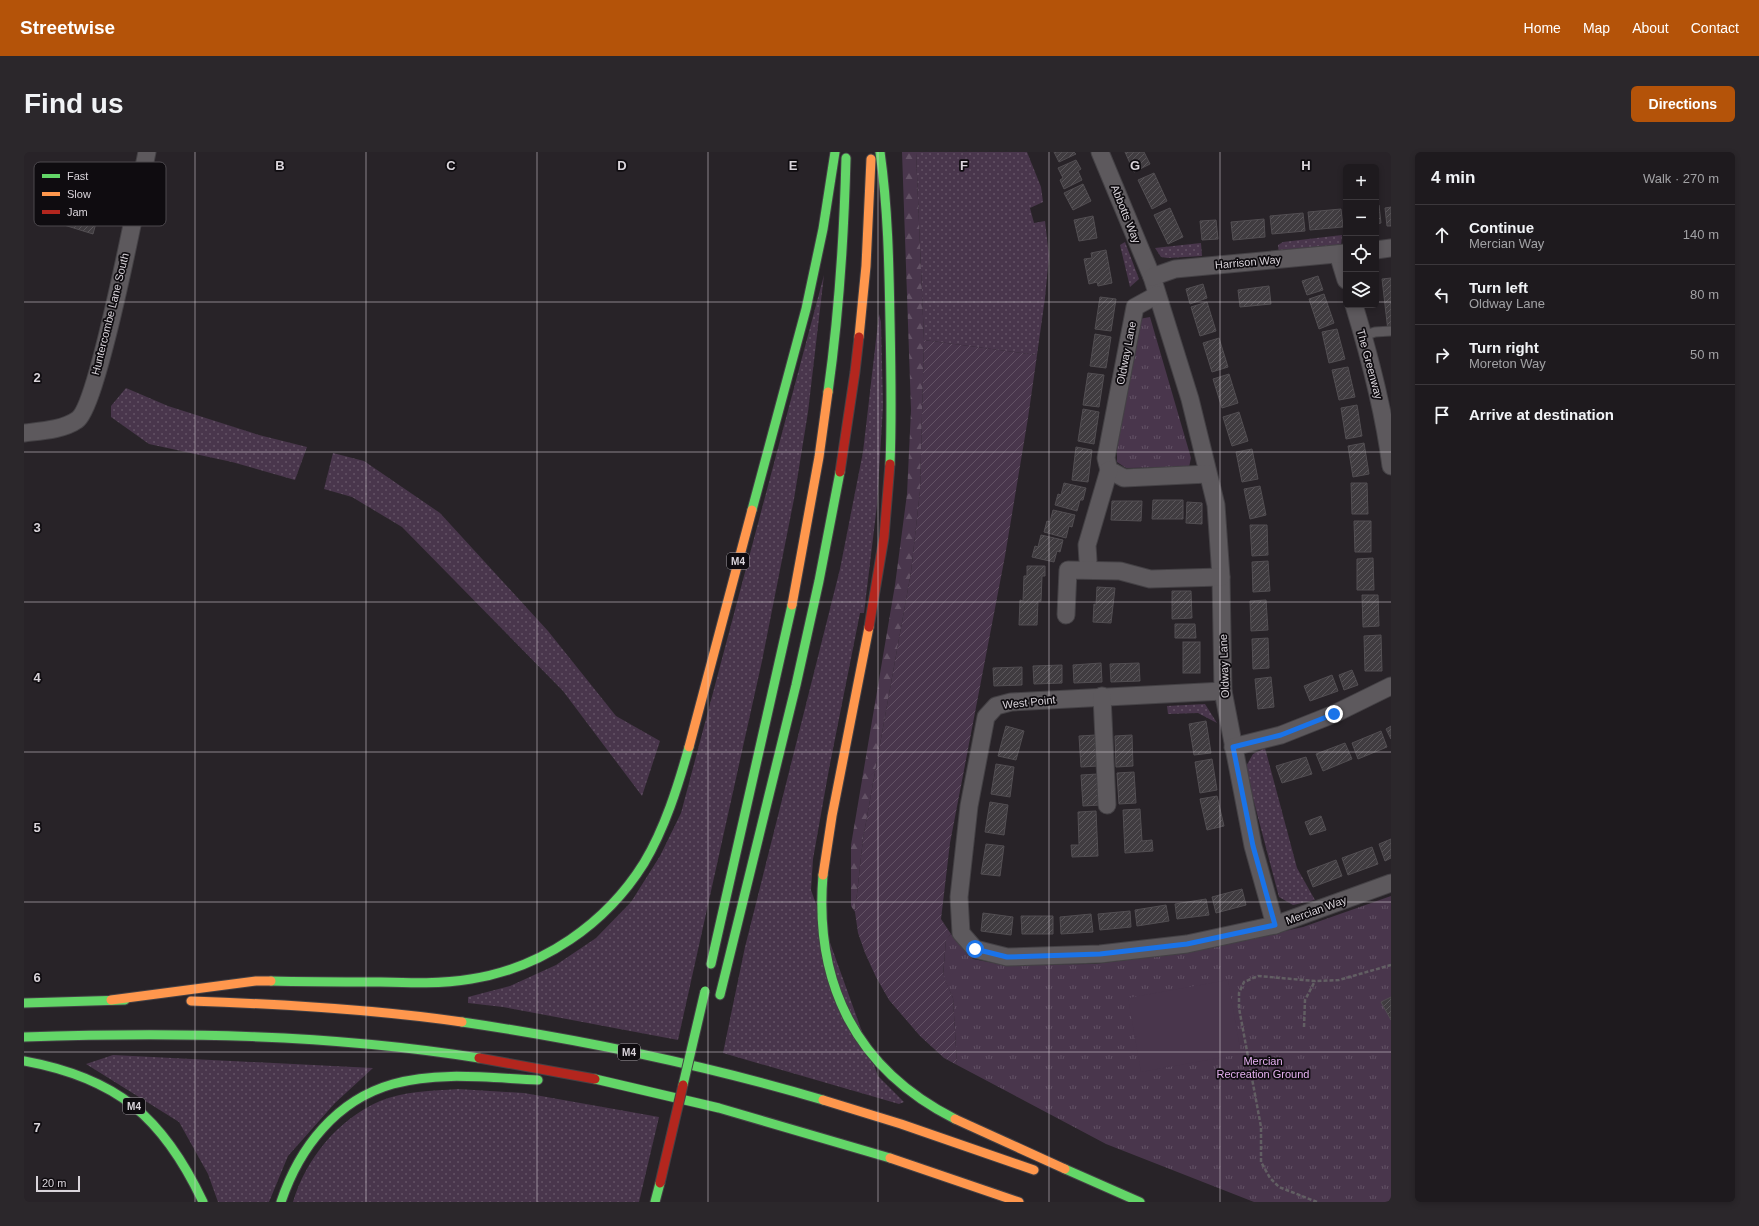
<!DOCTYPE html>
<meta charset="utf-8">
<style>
:root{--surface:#1e1a1e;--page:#2b272b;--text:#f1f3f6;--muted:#a1a1a4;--line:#3c383c;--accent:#b45309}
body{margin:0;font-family:Helvetica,sans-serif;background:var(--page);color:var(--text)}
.controls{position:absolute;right:12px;top:12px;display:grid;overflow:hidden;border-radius:6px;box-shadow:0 2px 6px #0003}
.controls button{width:36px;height:36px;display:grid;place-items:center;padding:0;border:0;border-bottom:1px solid var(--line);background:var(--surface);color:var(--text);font:20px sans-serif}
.scale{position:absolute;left:12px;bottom:10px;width:44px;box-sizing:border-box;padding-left:4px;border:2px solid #dad5db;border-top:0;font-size:11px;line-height:14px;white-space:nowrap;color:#dad5db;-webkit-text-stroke:3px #0f0c10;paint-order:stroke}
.stop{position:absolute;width:12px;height:12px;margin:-9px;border:3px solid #1a73e8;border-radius:50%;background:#fff}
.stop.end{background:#1a73e8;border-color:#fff;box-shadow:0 1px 4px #0008}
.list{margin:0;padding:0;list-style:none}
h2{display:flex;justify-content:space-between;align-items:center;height:52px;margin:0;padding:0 16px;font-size:17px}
h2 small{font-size:13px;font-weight:400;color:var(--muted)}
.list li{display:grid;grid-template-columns:26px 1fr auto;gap:12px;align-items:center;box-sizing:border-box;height:60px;padding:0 16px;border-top:1px solid var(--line)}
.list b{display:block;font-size:15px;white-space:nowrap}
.list p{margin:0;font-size:13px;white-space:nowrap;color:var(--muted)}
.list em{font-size:13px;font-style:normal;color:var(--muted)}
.icon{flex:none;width:22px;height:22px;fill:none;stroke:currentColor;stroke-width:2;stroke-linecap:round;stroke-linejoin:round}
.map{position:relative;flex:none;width:1367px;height:1050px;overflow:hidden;border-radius:6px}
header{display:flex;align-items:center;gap:24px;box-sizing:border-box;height:56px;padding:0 20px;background:var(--accent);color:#fff}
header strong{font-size:19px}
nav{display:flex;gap:22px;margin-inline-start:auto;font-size:14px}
.intro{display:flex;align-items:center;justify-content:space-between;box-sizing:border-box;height:96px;padding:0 24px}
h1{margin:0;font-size:28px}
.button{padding:10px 18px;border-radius:6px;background:var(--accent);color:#fff;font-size:14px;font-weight:700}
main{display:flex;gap:24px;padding:0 24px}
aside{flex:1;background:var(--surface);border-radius:6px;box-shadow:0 2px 6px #0003}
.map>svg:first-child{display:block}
</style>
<header>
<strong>Streetwise</strong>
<nav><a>Home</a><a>Map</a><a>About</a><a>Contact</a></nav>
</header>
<div class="intro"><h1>Find us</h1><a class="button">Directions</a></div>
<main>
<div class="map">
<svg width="1367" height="1050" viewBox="0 0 1367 1050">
<defs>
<pattern id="grass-dots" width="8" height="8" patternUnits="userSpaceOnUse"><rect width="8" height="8" fill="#49364c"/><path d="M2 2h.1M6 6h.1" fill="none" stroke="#635265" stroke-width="1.8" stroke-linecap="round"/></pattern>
<pattern id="forest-firs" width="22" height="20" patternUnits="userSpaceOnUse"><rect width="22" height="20" fill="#49364c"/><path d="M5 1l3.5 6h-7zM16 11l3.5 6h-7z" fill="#635265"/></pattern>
<pattern id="park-tufts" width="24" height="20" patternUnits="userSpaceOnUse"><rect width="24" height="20" fill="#49364c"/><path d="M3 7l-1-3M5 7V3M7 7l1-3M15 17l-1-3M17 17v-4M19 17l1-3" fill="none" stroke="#635265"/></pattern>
<pattern id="garden-furrows" width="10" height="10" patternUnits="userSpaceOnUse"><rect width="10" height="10" fill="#49364c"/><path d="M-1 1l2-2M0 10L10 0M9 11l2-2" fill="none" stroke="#635265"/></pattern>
<pattern id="building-hatch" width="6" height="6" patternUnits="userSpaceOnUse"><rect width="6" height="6" fill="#403c40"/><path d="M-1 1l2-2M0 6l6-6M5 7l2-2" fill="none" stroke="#5b575b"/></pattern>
</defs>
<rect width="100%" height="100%" fill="#282328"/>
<!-- grass -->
<g fill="url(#grass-dots)">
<path d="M892,0h111l14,35 2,15 -13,6 4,15 11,-2 4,35 -4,42 -8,57 -113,-15z"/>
<path d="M1318,83l-1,12 -62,7 -1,-9 5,-3z"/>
<path d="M1101,90l14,37 -9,8 -10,-42z"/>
<path d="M1177,91l1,13 -34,2 -7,-1 -6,-9z"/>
<path d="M800,123l-16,137 -14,87 -32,162 -84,379 -175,-33 -35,-4v-6l42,-11 46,-21 40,-27 35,-36 29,-46 21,-43z"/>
<path d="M855,162l2,8 2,84 -6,99 -13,108h-4l-31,156 -16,90 -2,31 67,186 26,26 -5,2 -176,-51 22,-106 95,-378 23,-117z"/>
<path d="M102,236l42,18 91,29 48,12 -12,33 -63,-18 -83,-18 -38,-27v-11z"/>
<path d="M309,301l31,8 76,52 108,118 68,85 44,25 -18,55 -79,-105 -161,-164 -50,-30 -28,-8z"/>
<path d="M1181,552l12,19 -19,-10 -30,1 -1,-8z"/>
<path d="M1241,596l32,120 18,32 -22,5 -14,-8 -34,-129 8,-14z"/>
<path d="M89,903l260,13 -38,35 -47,53 -19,46h-51l-10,-28 -29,-52 -93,-58z"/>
<path d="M434,937l66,4 135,24 -20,85h-346c13,-43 44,-82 87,-101 24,-10 52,-10 78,-12z"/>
</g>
<!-- forest -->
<path fill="url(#forest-firs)" d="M878,0h14l8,188 -4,151 -9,81 -48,267 -8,73 -4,-6v-61l44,-260 12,-91 4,-84z"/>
<!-- park -->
<g fill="url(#park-tufts)">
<path d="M1126,165l41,141 -2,9 -63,1 -9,-6v-14l22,-129z"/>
<path d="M1367,744v306h-137l-148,-58 -149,-79 -4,-67 -10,-22 3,-36 5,-6 22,25 31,6 91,-1 93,-12 115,-25z"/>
</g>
<!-- garden -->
<path fill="url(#garden-furrows)" d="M900,188l113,15 -9,63 -23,138 -55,287 -9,76 10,15 -5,6 -3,35 10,23 4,67 -13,-7 -24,-22 -31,-36 -13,-23 -11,-24 -7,-20 -3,-21 8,-73 48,-267 9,-81z"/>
<!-- pitch -->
<path fill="#49364c" d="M1204,828l13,74 -100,18 -13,-74z"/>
<!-- building -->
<g fill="url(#building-hatch)" stroke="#524e52">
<path d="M1030,0h20l2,2 -17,8z"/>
<path d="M1101,0h19l6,12 -16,8z"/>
<path d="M1052,8l5,9 -3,2 4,9 -18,9 -4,-9 3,-2 -5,-10z"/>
<path d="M1130,21l13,28 -15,8 -14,-29z"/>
<path d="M1059,32l8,17 -18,9 -9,-17z"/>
<path d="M1352,53h3l2,18 -5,1z"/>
<path d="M1367,55v19h-4l-2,-18z"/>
<path d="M1146,56l13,29 -15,7 -14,-29z"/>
<path d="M1317,57l2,18 -33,3 -2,-18z"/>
<path d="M1279,61l2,18 -33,3 -2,-18z"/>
<path d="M44,62l28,9 -3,11 -29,-9z"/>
<path d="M1069,64l4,22 -18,3 -5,-21z"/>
<path d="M1240,67l1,18 -32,3 -2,-18z"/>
<path d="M1192,68l2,19 -16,1 -2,-19z"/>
<path d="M1082,98l6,33 -14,3 -1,-4 -8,2 -5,-25 8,-1 -1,-5z"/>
<path d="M1294,124l5,14 -16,5 -5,-14z"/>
<path d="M1367,126v52l-3,1 -6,-52z"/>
<path d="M1179,132l4,14 -17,6 -4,-15z"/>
<path d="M1245,134l2,18 -31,3 -2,-17z"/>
<path d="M1300,142l10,29 -15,6 -10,-30z"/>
<path d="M1076,145l16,2 -5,32 -16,-2z"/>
<path d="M1183,150l9,29 -16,5 -9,-29z"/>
<path d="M1313,177l8,30 -16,4 -7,-31z"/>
<path d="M1071,182l16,3 -5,31 -16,-2z"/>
<path d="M1195,186l9,29 -16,5 -9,-29z"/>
<path d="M1324,215l7,30 -16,3 -7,-30z"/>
<path d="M1064,221l16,2 -5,32 -16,-2z"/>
<path d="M1205,222l9,29 -16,5 -9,-29z"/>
<path d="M1333,253l5,31 -16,3 -5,-31z"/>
<path d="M1059,257l16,3 -5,32 -16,-3z"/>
<path d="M1215,260l9,29 -16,5 -9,-29z"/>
<path d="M1340,291l5,31 -16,3 -5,-31z"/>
<path d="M1052,295l16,3 -4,32 -16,-2z"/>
<path d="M1228,297l6,30 -16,3 -6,-30z"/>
<path d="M1040,331l22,5 -3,12h-3l-3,11 -22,-6 3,-11 3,1z"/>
<path d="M1327,331h16l1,31h-16z"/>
<path d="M1236,334l6,29 -16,4 -6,-30z"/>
<path d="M1129,348h30v19h-31z"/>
<path d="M1088,349h30l-1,20 -30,-1z"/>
<path d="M1163,350l15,1v21l-16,-1z"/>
<path d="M1029,358l22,5 -3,12 -3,-1 -3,12 -22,-6 3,-11 3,1z"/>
<path d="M1330,369h17v31h-16z"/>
<path d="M1226,373h17l1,30 -16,1z"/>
<path d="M1017,383l22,5 -3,12 -3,-1 -3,11 -22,-5 3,-11 3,1z"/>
<path d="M1349,406l1,32h-17v-31z"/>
<path d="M1244,409l2,30 -17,1 -1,-30z"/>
<path d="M1003,414h18v10h-3l-1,25h-3l-1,24h-18l1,-25 3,1 1,-25h3z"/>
<path d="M1073,435l18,1 -4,35 -18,-1 1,-18 2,1z"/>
<path d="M1148,439h19l1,27 -20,1z"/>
<path d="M1338,443h16l1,31 -16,1z"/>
<path d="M1242,448l2,30 -17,1 -1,-30z"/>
<path d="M1151,472h20l1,14h-21z"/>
<path d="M1357,483l1,36h-17l-1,-35z"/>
<path d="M1244,486l1,30 -16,1 -1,-30z"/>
<rect x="1159" y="490" width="17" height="31"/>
<path d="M1077,511l1,19 -28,1 -1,-18z"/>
<path d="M1115,511l1,18 -29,1 -1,-18z"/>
<path d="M1038,513v18l-28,1 -1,-18z"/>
<path d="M998,515v18l-28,1 -1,-18z"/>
<path d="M1328,518l6,15 -14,5 -5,-15z"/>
<path d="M1308,523l6,16 -28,10 -6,-15z"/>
<path d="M1247,525l3,30 -16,2 -3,-30z"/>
<path d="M1182,569l5,32 -17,2 -5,-31z"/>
<path d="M982,574l18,5 -8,29 -18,-4z"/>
<path d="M1367,574v13l-5,-10z"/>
<path d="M1357,579l6,16 -29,12 -6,-16z"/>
<path d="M1072,583l2,31 -17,1 -2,-31z"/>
<path d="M1108,583l1,31 -17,1 -1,-31z"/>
<path d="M1321,591l7,16 -29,12 -7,-17z"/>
<path d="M1282,605l6,17 -30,9 -6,-17z"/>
<path d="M1188,607l5,31 -17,3 -5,-31z"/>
<path d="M972,612l18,3 -4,30 -19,-3z"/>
<path d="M1110,620l2,31 -17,1 -2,-31z"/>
<path d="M1074,622l2,31 -17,1 -2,-31z"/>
<path d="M1193,644l7,30 -17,4 -7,-31z"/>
<path d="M966,650l18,3 -4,30 -19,-3z"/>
<path d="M1116,657l2,32 10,-1 1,11 -28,2 -2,-43z"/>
<path d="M1072,659l2,45 -26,1 -1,-12h8l-1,-33z"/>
<path d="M1297,664l5,14 -16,5 -5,-13z"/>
<path d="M1367,687v19l-6,3 -6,-17z"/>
<path d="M962,692l18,2 -4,30 -19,-2z"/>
<path d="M1348,695l6,17 -30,11 -6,-17z"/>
<path d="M1312,708l6,16 -29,11 -6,-16z"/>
<path d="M1218,737l4,16 -30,8 -4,-16z"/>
<path d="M1182,747l3,16 -32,4 -2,-15z"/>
<path d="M1142,753l3,16 -32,5 -2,-16z"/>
<path d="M1106,759l1,16 -31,3 -2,-16z"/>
<path d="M959,761l30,4 -2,18 -30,-4z"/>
<path d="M1067,762l2,18 -32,2 -1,-17z"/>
<path d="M997,764h32v18h-31z"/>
<path d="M1367,845v23l-10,-18z"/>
</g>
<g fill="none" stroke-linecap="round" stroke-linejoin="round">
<defs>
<path id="lane" d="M1339,184l12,-4 16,-1"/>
<g id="street">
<path d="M1076,0l52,125 38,122 26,106 5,72 2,114 30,155 22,79"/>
<path d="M1352,98l15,-2"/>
<path d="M1314,102l8,26"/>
<path d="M1128,125l23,-8 171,-16"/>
<path d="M1133,143l-22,12 -29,151 3,12 15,8 84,-4"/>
<path d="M1330,153c16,53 30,106 37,161"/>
<path d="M0,281c16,-2 39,-3 53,-13 21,-14 62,-230 70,-268"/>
<path d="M1064,409l-1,-16 22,-75"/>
<path d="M1042,463l2,-45 52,1 30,8 71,-2"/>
<path d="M1199,539l-212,11 -15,4 -10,11 -17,89 -10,91 2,36 14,16 32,8 93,-3 87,-10 88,-19 116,-42"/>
<path d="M1078,544l5,109"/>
<path d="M1209,595l48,-12 53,-21 57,-28"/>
</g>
<g id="fast">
<path d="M856,0c8,56 9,113 10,169 1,48 2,95 0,143"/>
<path d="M804,240c11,-78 16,-156 18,-234"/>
<path d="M728,358l54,-201 17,-80 12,-77"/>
<path d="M799,723c-9,109 33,194 132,244"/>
<path d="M687,812l81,-359"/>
<path d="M247,829c37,1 73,1 109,1 31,1 61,2 91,-3 71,-11 135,-55 173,-116 21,-35 34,-77 45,-116"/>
<path d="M696,843l76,-310 23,-104 21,-109"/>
<path d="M0,851l101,-3"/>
<path d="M438,870c122,18 243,43 361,78"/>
<path d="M0,885c152,-5 305,-3 455,21"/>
<path d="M0,909c93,17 139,56 179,141"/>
<path d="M571,927l124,29 171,50"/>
<path d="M1041,1017l75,33"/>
<path d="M257,1050c18,-54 55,-102 112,-118 46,-13 98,-6 145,-4"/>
<path d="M631,1050l5,-19"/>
</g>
<g id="slow">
<path d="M835,185l7,-71 5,-107"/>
<path d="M768,453l27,-148 9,-65"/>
<path d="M665,595l63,-237"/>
<path d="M799,723l9,-59 37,-189"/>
<path d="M87,848l145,-19h15"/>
<path d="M167,849c91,3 181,8 271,21"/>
<path d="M799,948l78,24 133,46"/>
<path d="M931,967l110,50"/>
<path d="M866,1006l129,44"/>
</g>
<g id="jam">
<path d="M816,320l15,-100 4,-35"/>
<path d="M845,475l15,-90 6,-73"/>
<path d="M455,906l116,21"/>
</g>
</defs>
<!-- lane casing -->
<use href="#lane" stroke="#444145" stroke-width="11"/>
<!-- street casing -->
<use href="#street" stroke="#444145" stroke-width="19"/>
<!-- fast casing -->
<use href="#fast" stroke="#444145" stroke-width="11"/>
<!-- slow casing -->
<use href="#slow" stroke="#444145" stroke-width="11"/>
<!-- jam casing -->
<use href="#jam" stroke="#444145" stroke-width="11"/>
<!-- path -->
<g stroke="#625f63" stroke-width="2.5" stroke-dasharray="4 2" stroke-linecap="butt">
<path d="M1280,875l1,-27 10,-19"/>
<path d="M1293,1050l-38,-15 -9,-9 -9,-16v-35l-22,-119v-15l5,-11 14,-6 57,5 24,-1 52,-15"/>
</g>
<!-- lane -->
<use href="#lane" stroke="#5d595d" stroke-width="9"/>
<!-- street -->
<use href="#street" stroke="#5d595d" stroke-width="17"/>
<!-- fast -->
<use href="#fast" stroke="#63d668" stroke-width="9"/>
<!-- slow -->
<use href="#slow" stroke="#ff974d" stroke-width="9"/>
<!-- jam -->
<use href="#jam" stroke="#b3261e" stroke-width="9"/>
<defs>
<path id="fast-bridge" d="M659,933l22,-94"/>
<path id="jam-bridge" d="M636,1031l23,-98"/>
</defs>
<!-- fast-bridge casing -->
<use href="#fast-bridge" stroke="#444145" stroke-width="11" stroke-linecap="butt"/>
<!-- jam-bridge casing -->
<use href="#jam-bridge" stroke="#444145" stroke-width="11" stroke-linecap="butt"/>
<!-- fast-bridge -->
<use href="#fast-bridge" stroke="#63d668" stroke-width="9"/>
<!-- jam-bridge -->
<use href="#jam-bridge" stroke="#b3261e" stroke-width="9"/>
</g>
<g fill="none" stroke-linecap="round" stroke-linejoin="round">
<!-- route -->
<path stroke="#1a73e8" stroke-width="5" d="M951,797l32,8 93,-3 87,-10 88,-19 -22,-79 -20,-99 48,-12 53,-21"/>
</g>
<!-- grid -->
<path fill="none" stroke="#dad5db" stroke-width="1" stroke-opacity="0.55" d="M171,0v1050M342,0v1050M513,0v1050M684,0v1050M854,0v1050M1025,0v1050M1196,0v1050M0,150h1322M1352,150h15M0,300h1367M0,450h1367M0,600h1367M0,750h1367M0,900h1367"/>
<g text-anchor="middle" stroke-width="3.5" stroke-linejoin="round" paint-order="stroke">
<!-- shield labels -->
<g fill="#0f0c10" stroke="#9d999e" stroke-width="1">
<rect x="703" y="401" width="22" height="16" rx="3"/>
<rect x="594" y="892" width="22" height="16" rx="3"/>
<rect x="99" y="946" width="22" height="16" rx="3"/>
</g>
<g font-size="10" font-weight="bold" fill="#dad5db">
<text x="714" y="413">M4</text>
<text x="605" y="904">M4</text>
<text x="110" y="958">M4</text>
</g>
<!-- street labels -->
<g font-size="11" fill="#dad5db" stroke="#0f0c10">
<text transform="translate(1102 62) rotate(68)" y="4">Abbotts Way</text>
<text transform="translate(1224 110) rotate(-5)" y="4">Harrison Way</text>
<text transform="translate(86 162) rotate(-76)" y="4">Huntercombe Lane South</text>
<text transform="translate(1102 201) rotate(-79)" y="4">Oldway Lane</text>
<text transform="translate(1346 212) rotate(75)" y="4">The Greenway</text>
<text transform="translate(1200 514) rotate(-92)" y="4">Oldway Lane</text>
<text transform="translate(1005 550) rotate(-6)" y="4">West Point</text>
<text transform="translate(1292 758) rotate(-20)" y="4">Mercian Way</text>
</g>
<!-- park labels -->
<g font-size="11" fill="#e4b0ef" stroke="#0f0c10">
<text x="1239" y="913">Mercian<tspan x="1239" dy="13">Recreation Ground</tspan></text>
</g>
</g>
<!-- legend -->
<rect x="10" y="10" width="132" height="64" rx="6" fill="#0f0c10" stroke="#4c484d" stroke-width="1"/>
<rect x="18" y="22" width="18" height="4" fill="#63d668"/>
<rect x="18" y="40" width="18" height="4" fill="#ff974d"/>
<rect x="18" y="58" width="18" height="4" fill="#b3261e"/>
<g font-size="11" fill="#dad5db">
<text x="43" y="28">Fast</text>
<text x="43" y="46">Slow</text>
<text x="43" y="64">Jam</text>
</g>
<g font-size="13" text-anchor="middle" font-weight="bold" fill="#dad5db" stroke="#0f0c10" stroke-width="3.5" stroke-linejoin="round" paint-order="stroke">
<text x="256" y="18">B</text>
<text x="427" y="18">C</text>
<text x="598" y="18">D</text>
<text x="769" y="18">E</text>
<text x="940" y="18">F</text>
<text x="1111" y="18">G</text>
<text x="1282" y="18">H</text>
<text x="13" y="230">2</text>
<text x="13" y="380">3</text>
<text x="13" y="530">4</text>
<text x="13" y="680">5</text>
<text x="13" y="830">6</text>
<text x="13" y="980">7</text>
</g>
</svg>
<div class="controls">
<button>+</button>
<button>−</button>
<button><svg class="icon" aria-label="locate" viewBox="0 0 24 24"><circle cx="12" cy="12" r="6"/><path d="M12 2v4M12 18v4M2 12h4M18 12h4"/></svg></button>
<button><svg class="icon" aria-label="layers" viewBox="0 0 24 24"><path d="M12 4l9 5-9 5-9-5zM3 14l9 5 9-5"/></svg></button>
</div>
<div class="scale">20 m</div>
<div class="stop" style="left:951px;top:797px"></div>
<div class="stop end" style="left:1310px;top:562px"></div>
</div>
<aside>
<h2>4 min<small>Walk · 270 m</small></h2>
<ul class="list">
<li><svg class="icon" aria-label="ahead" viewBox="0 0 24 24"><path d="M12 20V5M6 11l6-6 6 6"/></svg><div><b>Continue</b><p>Mercian Way</p></div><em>140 m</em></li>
<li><svg class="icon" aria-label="left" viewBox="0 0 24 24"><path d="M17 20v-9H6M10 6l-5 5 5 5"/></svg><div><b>Turn left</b><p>Oldway Lane</p></div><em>80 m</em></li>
<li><svg class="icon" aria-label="right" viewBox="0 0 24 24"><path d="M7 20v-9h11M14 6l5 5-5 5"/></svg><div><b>Turn right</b><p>Moreton Way</p></div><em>50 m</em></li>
<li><svg class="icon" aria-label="arrive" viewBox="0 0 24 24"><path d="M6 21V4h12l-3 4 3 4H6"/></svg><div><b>Arrive at destination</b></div></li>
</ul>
</aside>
</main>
